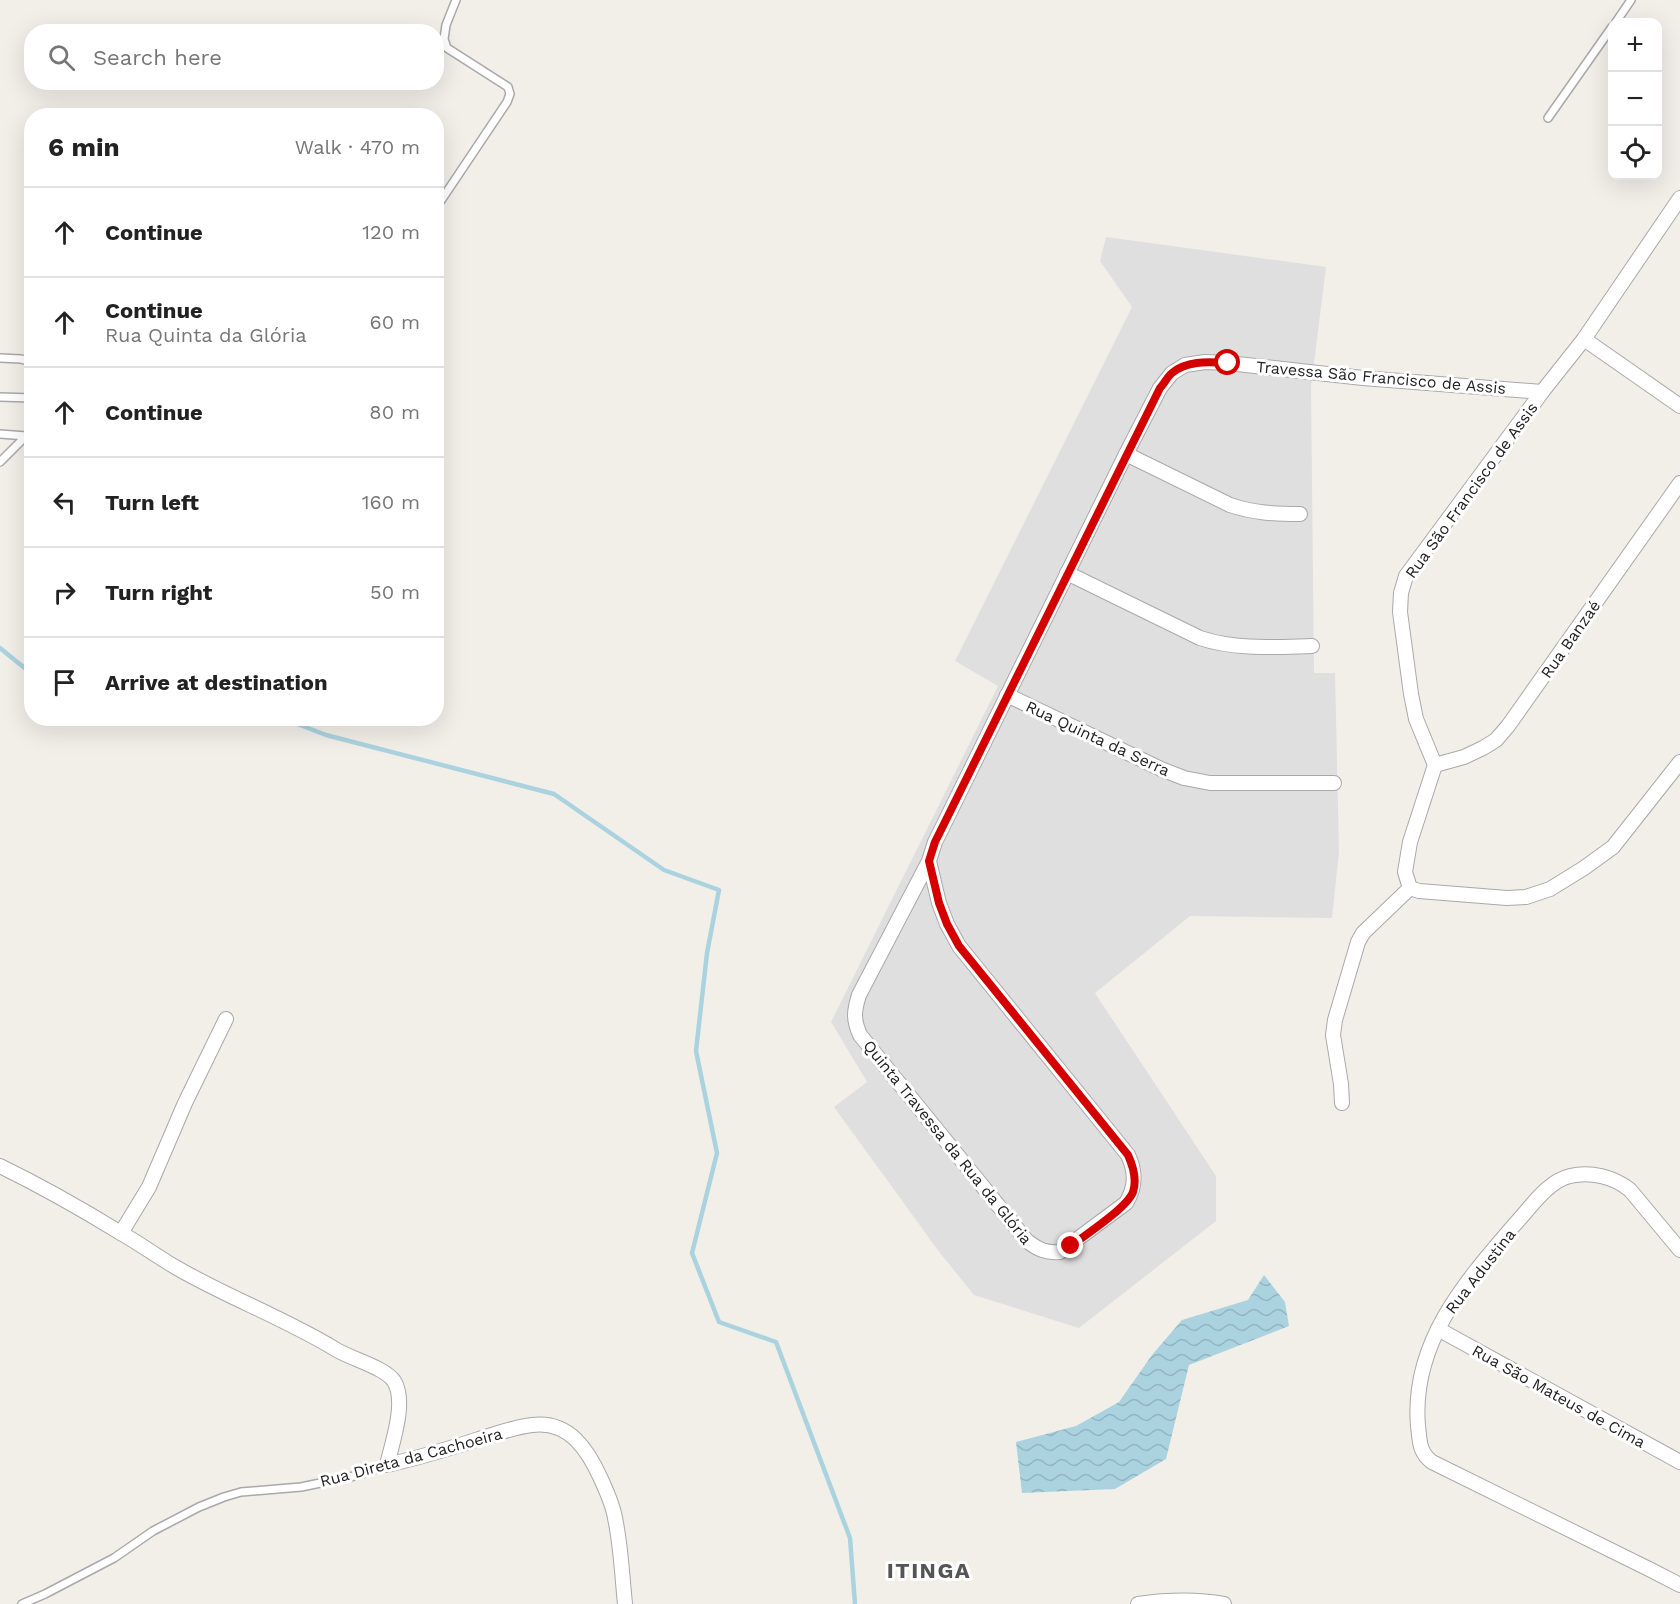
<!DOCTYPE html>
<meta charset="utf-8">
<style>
:root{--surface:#fff;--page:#f6f6f6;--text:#222;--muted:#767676;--line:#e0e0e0}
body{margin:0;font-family:"Work Sans",sans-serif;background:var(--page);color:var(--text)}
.controls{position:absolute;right:18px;top:18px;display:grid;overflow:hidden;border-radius:12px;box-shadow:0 6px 24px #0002}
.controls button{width:54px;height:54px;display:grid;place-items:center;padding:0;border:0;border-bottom:2px solid var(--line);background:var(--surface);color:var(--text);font:30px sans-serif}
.stop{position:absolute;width:18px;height:18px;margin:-14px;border:4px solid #d40000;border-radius:50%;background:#fff}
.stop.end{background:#d40000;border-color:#fff;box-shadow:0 2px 6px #0008}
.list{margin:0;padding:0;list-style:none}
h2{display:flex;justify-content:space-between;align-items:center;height:78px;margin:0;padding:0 24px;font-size:26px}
h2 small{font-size:20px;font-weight:400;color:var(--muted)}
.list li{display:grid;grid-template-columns:39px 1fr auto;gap:18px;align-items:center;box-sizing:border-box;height:90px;padding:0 24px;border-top:2px solid var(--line)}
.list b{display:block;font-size:22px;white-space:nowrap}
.list p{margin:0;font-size:20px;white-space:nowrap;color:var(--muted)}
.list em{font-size:20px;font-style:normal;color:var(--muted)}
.icon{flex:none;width:33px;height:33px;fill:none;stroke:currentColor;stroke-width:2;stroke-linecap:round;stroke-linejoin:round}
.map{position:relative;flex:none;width:1680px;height:1604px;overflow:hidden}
.search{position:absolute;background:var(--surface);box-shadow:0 6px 24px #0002;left:24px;top:24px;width:420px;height:66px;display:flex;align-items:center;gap:15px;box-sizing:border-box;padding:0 21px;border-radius:24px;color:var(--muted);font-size:22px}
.panel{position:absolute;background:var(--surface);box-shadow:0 6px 24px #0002;left:24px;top:108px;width:420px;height:618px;border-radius:24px}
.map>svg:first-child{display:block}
</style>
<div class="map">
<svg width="1680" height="1604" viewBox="0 0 1680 1604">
<defs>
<pattern id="water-waves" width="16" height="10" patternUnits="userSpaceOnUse" patternTransform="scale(1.5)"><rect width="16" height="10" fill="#aad3df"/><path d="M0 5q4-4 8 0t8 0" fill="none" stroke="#92b5bf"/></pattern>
</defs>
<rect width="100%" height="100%" fill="#f2efe9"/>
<!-- residential -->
<path fill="#e0dfdf" d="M1106,237l220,30 -15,120 3,286h21l4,179 -7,66 -142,-2 -95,77 121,183v45l-137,107 -105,-33 -34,-42 -106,-146 33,-25 -36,-60 167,-336 -43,-25 177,-354 -32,-46z"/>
<!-- water -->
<path fill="url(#water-waves)" d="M1264,1275l21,27 4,24 -100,39 -23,94 -51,30 -93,4 -6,-51 60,-16 43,-24 33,-47 30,-35 66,-20z"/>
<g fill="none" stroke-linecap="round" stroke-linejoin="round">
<!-- stream -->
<g stroke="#aad3df" stroke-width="4.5">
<path d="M0,648l32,26"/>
<path d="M282,718l44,17 228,59 110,76 55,20 -12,63 -11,98 21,102 -25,100 27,69 57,20 74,196 5,66"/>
</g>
<defs>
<g id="service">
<path d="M1616,22l15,-22"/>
<path d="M1548,118l64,-91"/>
<path d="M436,208l71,-106 3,-8 -2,-7 -61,-39 -3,-9 2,-14 10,-25"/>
<path d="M0,358l21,1 11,3"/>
<path d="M0,397l32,1"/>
<path d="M0,434l26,2"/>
<path d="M0,462l26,-26 6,-8"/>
<path d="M22,1604l23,-10 69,-36 39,-27 46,-24 25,-10 17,-5 60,-5 58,-12 28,-10"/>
</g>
<g id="minor">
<path d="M1584,339l96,67"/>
<path d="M1126,454l104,51c24,8 44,9 70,9"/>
<path d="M1067,573l133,65c36,12 74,9 112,8"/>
<path d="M1007,695l154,74 23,9 26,5h124"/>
<path d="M1435,765l29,-8 19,-9 13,-8 12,-14 172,-243"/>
<path d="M929,861l10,42 8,21 12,22 169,209c8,17 8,32 -2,48l-66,49c-14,1 -21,-2 -33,-11l-167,-206c-7,-16 -6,-24 -1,-40l70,-134 6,-19 9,-18 182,-370 34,-66 12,-15 13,-8 20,-3 23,1 135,15 179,14"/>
<path d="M1410,888l-5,-16 5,-30 25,-77 -19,-46 -5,-25 -11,-82 1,-19 5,-17 136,-184 42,-53 96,-141"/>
<path d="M1410,888l9,3 88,7 19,-1 24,-8 34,-21 29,-21 67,-85"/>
<path d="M1342,1103l-1,-19 -8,-49 2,-15 23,-78 5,-9 47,-45"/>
<path d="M0,1166c41,20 80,42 119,66 20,11 39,25 58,36 52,30 107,50 158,81 16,10 49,18 59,32 13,21 -2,62 -7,84 31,-7 61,-16 92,-26 17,-5 35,-12 53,-14 37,-5 56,25 69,54 6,13 12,26 14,39 6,28 7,57 10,86"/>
<path d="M121,1233l28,-46 36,-84 41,-84"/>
<path d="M1680,1250l-50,-60c-16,-13 -39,-19 -60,-14 -22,5 -39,31 -54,47 -51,59 -105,120 -98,203 2,16 1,26 14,36l217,107 31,16"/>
<path d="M1438,1329l242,133"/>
<path d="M1138,1604c28,-4 58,-5 86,0"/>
</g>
</defs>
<!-- service casing -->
<use href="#service" stroke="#a9a9a9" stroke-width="10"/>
<!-- minor casing -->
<use href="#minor" stroke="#a9a9a9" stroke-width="16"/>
<!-- service -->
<use href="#service" stroke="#fff" stroke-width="7"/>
<!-- minor -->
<use href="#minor" stroke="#fff" stroke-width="14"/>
</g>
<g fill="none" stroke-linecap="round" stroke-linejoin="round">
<!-- route -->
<path stroke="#d40000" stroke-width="8" d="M1071,1246c14,-11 56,-38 62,-54 4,-12 0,-26 -5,-37l-169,-209 -12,-22 -8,-21 -10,-42 6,-19 9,-18 216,-436c4,-4 7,-11 12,-15 15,-13 37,-11 56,-10"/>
</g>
<g text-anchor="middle" stroke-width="6" stroke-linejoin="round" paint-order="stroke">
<!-- street labels -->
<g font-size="16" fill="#222" stroke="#fff">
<text transform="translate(1381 377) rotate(5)" y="6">Travessa São Francisco de Assis</text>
<text transform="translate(1471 490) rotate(-54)" y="6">Rua São Francisco de Assis</text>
<text transform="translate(1570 639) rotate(-55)" y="6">Rua Banzaé</text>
<text transform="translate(1098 738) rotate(25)" y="6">Rua Quinta da Serra</text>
<text transform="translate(948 1142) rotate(51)" y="6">Quinta Travessa da Rua da Glória</text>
<text transform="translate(1480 1271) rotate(-52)" y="6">Rua Adustina</text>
<text transform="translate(1559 1396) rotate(29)" y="6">Rua São Mateus de Cima</text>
<text transform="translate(411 1457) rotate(-15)" y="6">Rua Direta da Cachoeira</text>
</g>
<!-- district labels -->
<g font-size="22" font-weight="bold" letter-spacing="1.5" fill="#555" stroke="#fff">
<text x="929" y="1578">ITINGA</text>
</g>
</g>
</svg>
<div class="controls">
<button>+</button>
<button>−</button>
<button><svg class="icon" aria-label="locate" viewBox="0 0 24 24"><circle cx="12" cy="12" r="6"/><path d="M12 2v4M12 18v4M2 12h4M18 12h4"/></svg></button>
</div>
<div class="stop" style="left:1228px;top:363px"></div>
<div class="stop end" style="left:1071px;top:1246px"></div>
<div class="search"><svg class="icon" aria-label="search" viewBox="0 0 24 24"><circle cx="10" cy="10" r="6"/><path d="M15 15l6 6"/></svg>Search here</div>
<section class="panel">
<h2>6 min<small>Walk · 470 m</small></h2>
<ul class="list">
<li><svg class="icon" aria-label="ahead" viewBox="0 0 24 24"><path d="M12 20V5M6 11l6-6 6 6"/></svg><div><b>Continue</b></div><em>120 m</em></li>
<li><svg class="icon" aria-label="ahead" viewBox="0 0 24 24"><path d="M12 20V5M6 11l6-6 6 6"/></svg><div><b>Continue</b><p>Rua Quinta da Glória</p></div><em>60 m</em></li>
<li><svg class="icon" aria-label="ahead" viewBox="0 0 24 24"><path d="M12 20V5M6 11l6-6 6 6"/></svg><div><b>Continue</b></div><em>80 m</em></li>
<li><svg class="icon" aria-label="left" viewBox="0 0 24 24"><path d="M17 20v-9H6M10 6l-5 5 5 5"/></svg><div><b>Turn left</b></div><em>160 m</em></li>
<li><svg class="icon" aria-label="right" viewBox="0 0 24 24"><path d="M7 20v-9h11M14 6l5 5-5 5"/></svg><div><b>Turn right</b></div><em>50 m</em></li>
<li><svg class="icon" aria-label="arrive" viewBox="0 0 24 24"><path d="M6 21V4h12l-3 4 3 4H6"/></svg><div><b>Arrive at destination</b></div></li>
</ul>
</section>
</div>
